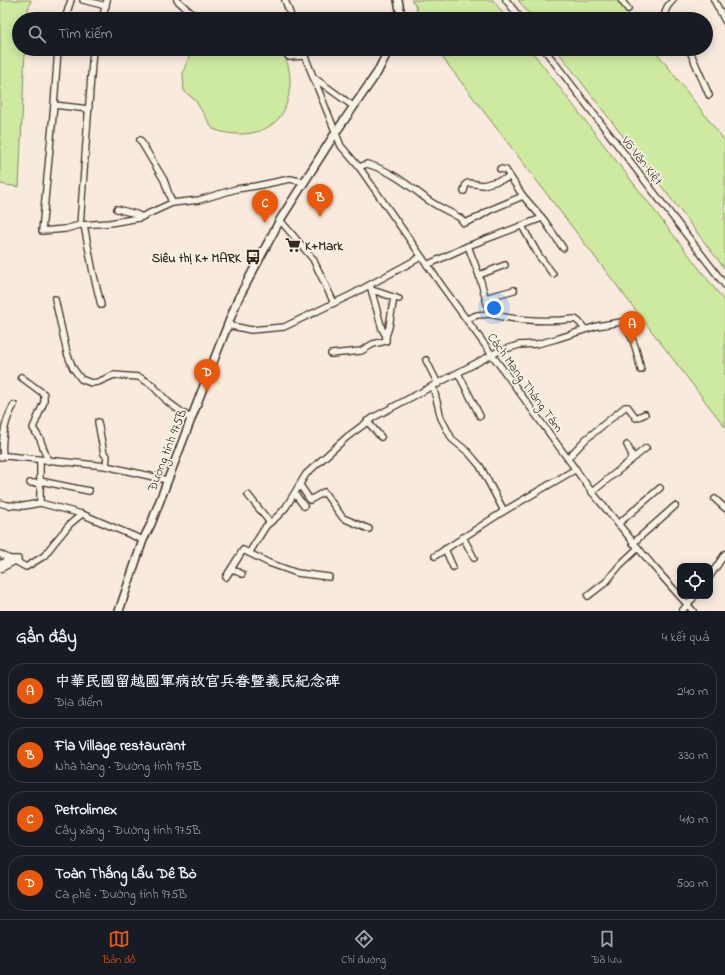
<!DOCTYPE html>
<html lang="vi">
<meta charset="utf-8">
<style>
:root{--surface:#171b24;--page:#242831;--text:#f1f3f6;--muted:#9ea1a6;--line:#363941;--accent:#ea580c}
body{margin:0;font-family:"Indie Flower","LXGW WenKai TC",sans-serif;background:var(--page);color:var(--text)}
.controls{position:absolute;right:12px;bottom:12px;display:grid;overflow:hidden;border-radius:8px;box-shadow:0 2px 10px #0003}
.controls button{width:36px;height:36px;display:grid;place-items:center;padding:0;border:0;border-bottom:1px solid var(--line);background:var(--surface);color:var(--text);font:20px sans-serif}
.you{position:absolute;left:494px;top:308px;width:14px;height:14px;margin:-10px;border:3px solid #fff;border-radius:50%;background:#1a73e8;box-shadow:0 0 0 6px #1a73e833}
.badge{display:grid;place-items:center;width:26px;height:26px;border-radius:50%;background:var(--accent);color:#fff;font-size:13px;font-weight:700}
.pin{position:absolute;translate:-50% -33px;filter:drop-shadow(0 1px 2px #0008)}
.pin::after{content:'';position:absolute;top:21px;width:14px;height:12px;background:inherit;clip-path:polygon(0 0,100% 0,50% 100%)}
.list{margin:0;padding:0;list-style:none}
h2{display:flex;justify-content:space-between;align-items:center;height:52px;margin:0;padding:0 16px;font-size:17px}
h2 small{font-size:13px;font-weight:400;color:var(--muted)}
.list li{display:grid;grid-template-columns:26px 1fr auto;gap:12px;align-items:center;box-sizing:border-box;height:56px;margin:0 8px 8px;padding:0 8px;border:1px solid var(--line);border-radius:16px}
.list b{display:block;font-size:15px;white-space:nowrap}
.list p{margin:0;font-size:13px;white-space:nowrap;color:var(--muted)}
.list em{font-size:13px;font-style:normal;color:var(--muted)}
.icon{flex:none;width:22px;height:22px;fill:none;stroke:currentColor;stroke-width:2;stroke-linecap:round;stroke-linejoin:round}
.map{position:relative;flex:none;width:725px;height:611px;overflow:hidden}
.search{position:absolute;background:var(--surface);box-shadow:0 2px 10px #0003;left:12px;right:12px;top:12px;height:44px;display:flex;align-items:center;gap:10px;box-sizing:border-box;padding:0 14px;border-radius:22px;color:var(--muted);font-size:15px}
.sheet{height:308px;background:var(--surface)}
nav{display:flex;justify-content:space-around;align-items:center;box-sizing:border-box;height:56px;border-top:1px solid var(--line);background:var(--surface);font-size:11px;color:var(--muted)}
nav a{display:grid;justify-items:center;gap:2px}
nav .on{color:var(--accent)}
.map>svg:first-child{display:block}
</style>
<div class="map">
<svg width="725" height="611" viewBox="0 0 725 611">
<rect width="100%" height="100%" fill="#f8eadd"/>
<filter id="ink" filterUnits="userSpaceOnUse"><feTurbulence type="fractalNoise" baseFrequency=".025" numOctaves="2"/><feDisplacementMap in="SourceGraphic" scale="8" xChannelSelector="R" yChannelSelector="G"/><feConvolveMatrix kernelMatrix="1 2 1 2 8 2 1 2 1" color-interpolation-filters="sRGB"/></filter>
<g filter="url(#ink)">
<!-- green -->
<g fill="#ceeaa1" stroke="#848a60">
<path d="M0,0h31l-4,13 -1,6h-7v30h6l-6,138 -19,-3z"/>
<path d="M411,0h82l14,19h-89l-2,-13z"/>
<path d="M518,0h99l14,19h-98z"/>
<path d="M192,49h88c7,9 10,21 10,32 0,11 -3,28 -11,37 -16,19 -46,19 -66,11l-18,-29 -11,-9 -1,-19z"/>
<path d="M436,49h94l195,253v125z"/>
<path d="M556,49h98l71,92v128z"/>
</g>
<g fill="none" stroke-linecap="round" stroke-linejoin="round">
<defs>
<g id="minor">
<path d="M83,0l23,6"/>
<path d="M177,0l21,19"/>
<path d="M285,0l7,19"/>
<path d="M506,0l15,19"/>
<path d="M621,0l7,9"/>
<path d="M714,0l11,21"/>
<path d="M65,19l6,-19"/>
<path d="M102,19l5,-19"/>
<path d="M668,19l-3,-6 2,-6 6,-7"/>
<path d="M58,49l-4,56 -12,126 23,-2 15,-4 30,-2 29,-5 33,-15 27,-3 37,-11 20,-3 34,-7 15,3"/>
<path d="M283,49l6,8 15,-1"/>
<path d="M302,49l39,97 18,21 83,119 150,206 61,74 40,45"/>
<path d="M544,49l181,236"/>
<path d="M689,49l20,46"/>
<path d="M313,77l40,29"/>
<path d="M54,105l35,4"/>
<path d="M140,140l24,40 8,23"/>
<path d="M359,167l8,-3c25,7 41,21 61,36 10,7 22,12 32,18l4,5 13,-5 13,-8 33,-14"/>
<path d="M500,169l6,1 1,2 16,24 21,24 19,28"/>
<path d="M464,191l2,-7 2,-1 15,2 22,-6 5,-2"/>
<path d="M117,209l19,5 6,3"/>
<path d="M280,220l33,39 21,44"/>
<path d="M80,225l13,-176"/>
<path d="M84,225l9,47 8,33"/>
<path d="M522,226l17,30 14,18"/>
<path d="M427,265l41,-19 74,-28"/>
<path d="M479,275l26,-10"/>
<path d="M372,290l27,9"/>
<path d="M485,298l29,-8"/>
<path d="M55,299l12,54 6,15 8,11 10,4 7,-1 16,-7 25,2 12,7 17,18 23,17"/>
<path d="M490,314c28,7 56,8 85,5l4,3 6,7"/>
<path d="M467,319l10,-4 13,-1 -11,-39 -11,-29"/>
<path d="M227,325l24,5 33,-3 50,-24 17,-8 70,-38"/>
<path d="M386,336l3,-9 5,-30"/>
<path d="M331,354l30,-3 12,-7 13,-3v-5l-4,-7 -12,-44"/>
<path d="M426,360l12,24"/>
<path d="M458,373l22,43"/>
<path d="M21,377l23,17v8l-11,26 7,11 8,22"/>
<path d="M433,386l8,32 11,21 16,13 12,14 24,45"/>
<path d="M367,421l14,16"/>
<path d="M98,422l6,32 3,2 -1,10"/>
<path d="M627,445l5,10 -2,5"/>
<path d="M3,456c-2,-17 2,-36 11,-51"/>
<path d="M0,457l7,-1 99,10 61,14"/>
<path d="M568,458l18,-19 39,-32h3l8,11 9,-4"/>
<path d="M40,460v43"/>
<path d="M40,481l49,10"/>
<path d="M30,483h10"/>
<path d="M300,485l10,15 14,-8 19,26 26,11"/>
<path d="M592,492l54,-44"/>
<path d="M295,494l9,12"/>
<path d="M248,495l20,25 1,3"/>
<path d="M715,499l10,9"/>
<path d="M0,503l7,2 17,1 16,-3 42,11 61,26"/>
<path d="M618,524l42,-36"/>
<path d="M463,537l11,21"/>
<path d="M633,543l42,-37"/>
<path d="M445,549l8,18"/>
<path d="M249,553l17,-27 13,-11 7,-8 20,-33 41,-37 27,-20 125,-66 20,-6 18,-1 19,-5 41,-13 24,-4c13,13 16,31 20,48"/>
<path d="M0,554l10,5h8"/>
<path d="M435,556l69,-45 72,-42"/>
<path d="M0,564l10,-5"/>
<path d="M0,569l15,-8 11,6 18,-11 10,-13 16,-19 12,-10"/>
<path d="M232,569l10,5"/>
<path d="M710,576l15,-22"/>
<path d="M226,577l17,-27 26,13 28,10 32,4"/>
<path d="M588,596l18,-14 14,-17 18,-17"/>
<path d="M682,611l13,-15"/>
</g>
<g id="major">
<path d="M398,0l2,10 -1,9"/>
<path d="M119,611l24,-71 8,-16 55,-144 32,-81 42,-79 56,-88 41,-59 12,-24"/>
</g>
</defs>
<!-- minor casing -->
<use href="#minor" stroke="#3b2a1e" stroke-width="8"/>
<!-- major casing -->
<use href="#major" stroke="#3b2a1e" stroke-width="10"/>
<!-- minor -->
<use href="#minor" stroke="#f7f3e8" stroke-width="5.5"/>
<!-- major -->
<use href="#major" stroke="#f7f3e8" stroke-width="7"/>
</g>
</g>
<!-- icons -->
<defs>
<symbol id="supermarket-bare" viewBox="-9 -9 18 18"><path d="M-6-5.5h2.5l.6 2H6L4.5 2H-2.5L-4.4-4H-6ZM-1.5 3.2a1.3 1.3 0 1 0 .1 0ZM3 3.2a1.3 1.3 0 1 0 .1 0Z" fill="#3b2a1e" stroke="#f7f3e8" stroke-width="2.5" paint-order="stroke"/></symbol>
<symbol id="bus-bare" viewBox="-9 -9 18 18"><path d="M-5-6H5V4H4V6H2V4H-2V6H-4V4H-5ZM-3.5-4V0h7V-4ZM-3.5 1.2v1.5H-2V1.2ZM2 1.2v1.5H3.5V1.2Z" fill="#3b2a1e" stroke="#f7f3e8" stroke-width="2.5" paint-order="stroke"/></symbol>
</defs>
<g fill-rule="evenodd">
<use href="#supermarket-bare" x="282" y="234" width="22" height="22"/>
<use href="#bus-bare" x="242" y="246" width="22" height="22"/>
</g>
<g text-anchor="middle" stroke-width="3.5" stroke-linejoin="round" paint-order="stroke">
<!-- street labels -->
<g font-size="13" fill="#3b2a1e" stroke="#f7f3e8">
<text transform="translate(643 160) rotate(52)" y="5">Võ Văn Kiệt</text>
<text transform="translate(526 382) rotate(54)" y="5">Cách Mạng Tháng Tám</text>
<text transform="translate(166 450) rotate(-69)" y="5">Đường tỉnh 975B</text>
</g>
<!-- poi labels -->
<g font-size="13" font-weight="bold" fill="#3b2a1e" stroke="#f7f3e8" text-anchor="start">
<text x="305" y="250">K+Mark</text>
<text x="241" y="262" text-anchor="end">Siêu thị K+ MARK</text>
</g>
</g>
</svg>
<div class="controls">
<button><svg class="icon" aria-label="locate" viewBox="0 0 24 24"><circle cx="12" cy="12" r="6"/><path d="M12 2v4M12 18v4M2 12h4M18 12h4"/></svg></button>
</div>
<div class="you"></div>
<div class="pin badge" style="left:632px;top:344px">A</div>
<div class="pin badge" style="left:320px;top:217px">B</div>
<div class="pin badge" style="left:265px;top:223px">C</div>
<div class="pin badge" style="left:207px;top:392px">D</div>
<div class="search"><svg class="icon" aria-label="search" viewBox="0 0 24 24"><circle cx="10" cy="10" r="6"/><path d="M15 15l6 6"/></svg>Tìm kiếm</div>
</div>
<section class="sheet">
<h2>Gần đây<small>4 kết quả</small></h2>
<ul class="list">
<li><span class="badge">A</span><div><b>中華民國留越國軍病故官兵眷暨義民紀念碑</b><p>Địa điểm</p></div><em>240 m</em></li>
<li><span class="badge">B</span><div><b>Fla Village restaurant</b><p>Nhà hàng · Đường tỉnh 975B</p></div><em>330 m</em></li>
<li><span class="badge">C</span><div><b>Petrolimex</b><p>Cây xăng · Đường tỉnh 975B</p></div><em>410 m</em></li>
<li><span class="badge">D</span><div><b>Toàn Thắng Lẩu Dê Bò</b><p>Cà phê · Đường tỉnh 975B</p></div><em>500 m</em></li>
</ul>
</section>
<nav>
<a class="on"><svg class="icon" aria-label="map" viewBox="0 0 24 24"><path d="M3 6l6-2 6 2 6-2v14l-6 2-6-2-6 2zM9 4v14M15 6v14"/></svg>Bản đồ</a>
<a><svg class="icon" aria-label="directions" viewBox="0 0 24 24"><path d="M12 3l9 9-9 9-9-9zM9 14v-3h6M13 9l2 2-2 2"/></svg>Chỉ đường</a>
<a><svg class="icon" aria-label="saved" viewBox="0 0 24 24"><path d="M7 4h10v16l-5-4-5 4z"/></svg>Đã lưu</a>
</nav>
